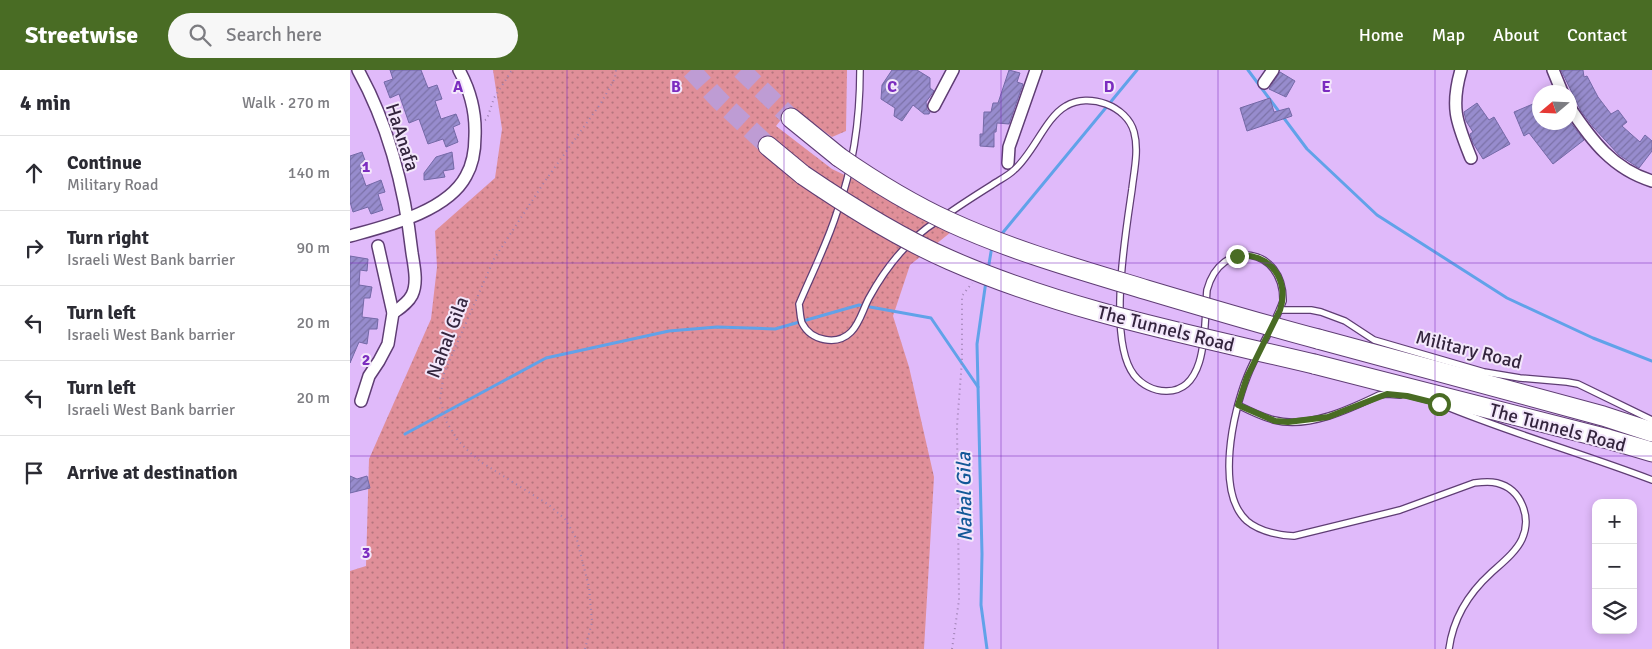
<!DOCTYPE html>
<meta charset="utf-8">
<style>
:root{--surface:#fff;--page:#f7f7f7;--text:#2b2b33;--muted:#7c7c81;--line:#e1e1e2;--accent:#496c24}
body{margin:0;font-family:Signika,sans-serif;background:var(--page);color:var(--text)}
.controls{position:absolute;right:15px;bottom:15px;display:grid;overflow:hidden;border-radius:10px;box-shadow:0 2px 8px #0003}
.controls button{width:45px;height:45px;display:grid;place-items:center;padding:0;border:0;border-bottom:1px solid var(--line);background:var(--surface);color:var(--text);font:25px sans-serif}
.compass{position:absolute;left:1182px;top:15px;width:45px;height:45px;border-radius:50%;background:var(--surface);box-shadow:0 2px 8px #0003;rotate:251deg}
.stop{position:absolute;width:15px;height:15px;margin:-11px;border:4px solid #496c24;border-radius:50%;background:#fff}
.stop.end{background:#496c24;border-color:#fff;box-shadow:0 1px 5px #0008}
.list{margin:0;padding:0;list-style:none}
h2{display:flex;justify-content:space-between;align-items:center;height:65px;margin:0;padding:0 20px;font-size:21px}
h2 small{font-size:16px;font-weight:400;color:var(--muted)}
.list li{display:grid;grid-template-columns:32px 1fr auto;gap:15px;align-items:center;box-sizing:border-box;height:75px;padding:0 20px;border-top:1px solid var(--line)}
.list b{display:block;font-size:19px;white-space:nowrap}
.list p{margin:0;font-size:16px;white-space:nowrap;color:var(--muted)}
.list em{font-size:16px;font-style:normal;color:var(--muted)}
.icon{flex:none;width:28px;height:28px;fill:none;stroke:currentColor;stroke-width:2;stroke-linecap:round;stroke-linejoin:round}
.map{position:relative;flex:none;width:1302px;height:579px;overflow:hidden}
header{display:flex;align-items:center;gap:30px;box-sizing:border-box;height:70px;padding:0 25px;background:var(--accent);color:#fff}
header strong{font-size:24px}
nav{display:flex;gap:28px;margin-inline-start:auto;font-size:18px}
.search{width:350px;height:45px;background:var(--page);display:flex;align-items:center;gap:12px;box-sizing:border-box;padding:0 18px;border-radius:28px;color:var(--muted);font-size:19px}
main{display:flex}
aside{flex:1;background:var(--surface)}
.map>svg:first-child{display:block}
</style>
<header>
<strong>Streetwise</strong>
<div class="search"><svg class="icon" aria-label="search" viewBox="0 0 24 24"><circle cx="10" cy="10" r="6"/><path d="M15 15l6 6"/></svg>Search here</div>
<nav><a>Home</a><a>Map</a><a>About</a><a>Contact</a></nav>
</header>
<main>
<aside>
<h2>4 min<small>Walk · 270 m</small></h2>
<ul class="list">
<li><svg class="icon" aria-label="ahead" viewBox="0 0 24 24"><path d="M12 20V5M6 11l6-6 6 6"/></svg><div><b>Continue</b><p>Military Road</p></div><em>140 m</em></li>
<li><svg class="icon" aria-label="right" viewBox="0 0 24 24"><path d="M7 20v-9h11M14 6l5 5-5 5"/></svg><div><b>Turn right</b><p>Israeli West Bank barrier</p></div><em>90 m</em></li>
<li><svg class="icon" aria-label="left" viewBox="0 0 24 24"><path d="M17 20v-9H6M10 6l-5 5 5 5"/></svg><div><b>Turn left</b><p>Israeli West Bank barrier</p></div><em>20 m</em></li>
<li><svg class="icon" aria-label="left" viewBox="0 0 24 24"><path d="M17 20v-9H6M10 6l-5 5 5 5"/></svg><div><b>Turn left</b><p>Israeli West Bank barrier</p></div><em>20 m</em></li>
<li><svg class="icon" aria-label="arrive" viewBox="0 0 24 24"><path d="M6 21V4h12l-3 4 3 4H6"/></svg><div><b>Arrive at destination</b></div></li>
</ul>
</aside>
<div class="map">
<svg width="1302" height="579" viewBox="0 0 1302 579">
<defs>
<pattern id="grass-dots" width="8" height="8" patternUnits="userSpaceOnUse" patternTransform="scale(1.25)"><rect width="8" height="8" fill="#e08f99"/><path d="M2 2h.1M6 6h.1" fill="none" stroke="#b6757e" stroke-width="1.8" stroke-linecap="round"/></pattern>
<pattern id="building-hatch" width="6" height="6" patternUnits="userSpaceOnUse" patternTransform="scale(1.25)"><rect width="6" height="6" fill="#978ccd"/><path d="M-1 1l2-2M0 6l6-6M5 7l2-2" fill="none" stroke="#7c72a8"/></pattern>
</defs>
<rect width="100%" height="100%" fill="#e0bafa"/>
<!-- grass -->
<path fill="url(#grass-dots)" d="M143,0h354l-1,61 -14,6 -41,-30 -15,19 56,43 124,59 -46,37 -17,51 16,51 25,110 -10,172h-574v-78l16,-5 3,-107 62,-140 6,-52 -2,-36 60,-53 7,-49z"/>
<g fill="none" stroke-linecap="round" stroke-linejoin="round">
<!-- stream -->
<g stroke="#61a2e9" stroke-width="3">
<path d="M898,0l59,79 70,66 130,83 86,40 59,23"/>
<path d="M650,166l137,-166"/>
<path d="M638,200l4,-24"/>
<path d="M636,211l-9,63 5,210 -1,51 6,44"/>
<path d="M55,364l141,-76 123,-27 48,-4 58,2 84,-24 72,13 47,69"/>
</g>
</g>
<!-- building -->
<g fill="url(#building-hatch)" stroke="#7469a7">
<path d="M40,0h31l7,18 9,-3 5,14 -7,2 6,18 15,-5 4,10 -7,3 5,15 -12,5 -3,-8 -15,5 -9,-25 -10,4 -10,-29 -9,4 -6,-16 9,-3z"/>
<path d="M542,0h25l13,8v10l4,3 -8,11 1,8 3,2 -1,2h-5l-11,-9 -11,16 -8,-5 1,-8 -14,-9 1,-14z"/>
<path d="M659,0l11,3 -3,9 6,2 -14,40 -12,-1 -1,9h-2v15l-14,-1v-12h3l1,-22h7l2,-9h5z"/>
<path d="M1211,0h22l1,7 3,-1 11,21 13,17 7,-4 9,12 -5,4 18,16 5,-7 7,6v10l-13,17 -20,-13 -26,-28 -12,-16z"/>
<path d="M930,2l15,9 -9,16 -17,-8z"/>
<path d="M920,28l4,14 15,-4 3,8 -45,15 -7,-23z"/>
<path d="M1190,31v21h10l3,7 8,-7h9l14,18 -31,24 -24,-31 -5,3 -10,-24z"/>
<path d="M1127,33l12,17 5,-3 16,27 -27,15 -10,-16 -3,-9 3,-2 -7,-11 -2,-9z"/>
<path d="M12,82l5,14 -7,3 6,17 15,-6 4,12 -7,2 5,16 -12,4 -3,-7 -15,5 -3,-10v-46z"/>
<path d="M102,82l2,17 -11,2 2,6 -21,3v-7l12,-16z"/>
<path d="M0,186l18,3 -1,12 -7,-1 -1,15 13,2 -2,11h-6l-2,19 16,2 -1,10h-8l-2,15 -8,-2 -9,21z"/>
<path d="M0,406l7,3 10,-3 3,12 -20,5z"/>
</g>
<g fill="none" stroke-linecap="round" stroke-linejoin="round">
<!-- trunk-tunnel -->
<g stroke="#be9cd4" stroke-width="19" stroke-dasharray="19 9" stroke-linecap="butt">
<path d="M341,0l28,30 49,46"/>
<path d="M391,0l50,48"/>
</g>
<defs>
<g id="service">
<path d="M510,0c0,47 -7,98 -23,142 -10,32 -25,61 -38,92 1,6 1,13 3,19 9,18 35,23 49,9 9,-9 12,-23 18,-34 17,-31 38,-58 68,-77"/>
<path d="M595,146c15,-11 31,-21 47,-31 7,-5 16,-9 22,-15 20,-17 31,-52 52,-64 23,-14 61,0 68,26 5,18 0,39 -2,57 -6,42 -25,151 2,186 8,10 20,16 32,16 44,1 38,-72 41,-101 14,-53 77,-43 76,11 -9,26 -26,50 -36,76 -14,35 -32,115 0,144 13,11 31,14 47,15l106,-26 74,-27c8,-1 15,-2 23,0 24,6 35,34 25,56 -6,13 -20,24 -31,34 -22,20 -38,46 -42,76"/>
<path d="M930,240h31l10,2 24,9 29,19 110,32 36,6 47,4 11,2 74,36"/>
<path d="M888,335c12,6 24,12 36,15 34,9 76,-11 105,-25l8,-1 13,1"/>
<path d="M1095,336c68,28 139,48 207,74"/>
</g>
<g id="minor">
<path d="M8,0c31,56 47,120 54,183 2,13 6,30 0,42 -4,8 -12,13 -19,18"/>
<path d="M1111,0c-11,38 -4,53 10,88"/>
<path d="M1203,0l9,22"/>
<path d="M914,13l9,-13"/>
<path d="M584,36l19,-36"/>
<path d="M1220,38c22,33 43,61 82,73"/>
<path d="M658,93l1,-16 27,-77"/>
<path d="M0,166c36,-10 97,-24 116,-60 7,-12 9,-26 9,-40 1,-23 -5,-46 -16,-66"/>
<path d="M11,331l8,-25 10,-15 9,-17 5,-31 -15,-67"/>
</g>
<g id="trunk">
<path d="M441,48l48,39"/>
<path d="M418,76l35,29"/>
<path d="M968,269l285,77 49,16"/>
<path d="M964,294l294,75 44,13"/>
</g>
</defs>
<!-- service casing -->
<use href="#service" stroke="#5f3d74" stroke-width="8"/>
<!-- minor casing -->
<use href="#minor" stroke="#5f3d74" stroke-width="14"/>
<!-- trunk casing -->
<use href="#trunk" stroke="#5f3d74" stroke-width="21"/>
<!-- path -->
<g stroke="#9f82b3" stroke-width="2" stroke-dasharray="1 4" stroke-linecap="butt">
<path d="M135,50l2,-1 7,-21 18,-28"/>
<path d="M235,579l7,-27 -3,-35 -12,-47 -11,-20 -17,-15 -68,-43 -15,-13 -9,-10 -11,-18 -6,-22 4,-26 50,-114 51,-78 56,-78 14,-25 1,-8"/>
<path d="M602,579l7,-49 -2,-174 5,-66v-64l10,-13"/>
</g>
<!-- service -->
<use href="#service" stroke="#fff" stroke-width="5.5"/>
<!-- minor -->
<use href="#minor" stroke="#fff" stroke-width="11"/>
<!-- trunk -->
<use href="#trunk" stroke="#fff" stroke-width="19"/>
<defs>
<g id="trunk-bridge">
<path d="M489,87c36,25 72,47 111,65 63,29 131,48 197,68 57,17 114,34 171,49"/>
<path d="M453,105c47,32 96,63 147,85 116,51 242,75 364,104"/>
</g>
</defs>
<!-- trunk-bridge casing -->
<use href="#trunk-bridge" stroke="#5f3d74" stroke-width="21" stroke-linecap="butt"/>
<!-- trunk-bridge -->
<use href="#trunk-bridge" stroke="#fff" stroke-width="19"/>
</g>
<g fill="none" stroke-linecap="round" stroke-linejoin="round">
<!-- route -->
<path stroke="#496c24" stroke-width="6" d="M887,186c33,-4 53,24 43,54l-33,67 -9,28 37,16 13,1 40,-5 59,-23 20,2 32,8"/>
</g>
<!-- grid -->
<path fill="none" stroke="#7b2cbf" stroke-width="1" stroke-opacity="0.55" d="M217,0v579M434,0v579M651,0v579M868,0v579M1085,0v579M0,193h1302M0,386h1302"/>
<g text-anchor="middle" stroke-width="4" stroke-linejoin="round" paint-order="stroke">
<!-- street labels -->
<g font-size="19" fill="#34253e" stroke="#f3e7fb">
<text transform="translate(53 67) rotate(72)" y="7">HaAnafa</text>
<text transform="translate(816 258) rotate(14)" y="7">The Tunnels Road</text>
<text transform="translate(97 267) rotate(-69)" y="7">Nahal Gila</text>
<text transform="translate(1119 279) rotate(14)" y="7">Military Road</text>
<text transform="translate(1208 357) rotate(15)" y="7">The Tunnels Road</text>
</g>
<!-- water labels -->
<g font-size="20" font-style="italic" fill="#135898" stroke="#f3e7fb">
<text transform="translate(614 427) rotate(-91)" y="7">Nahal Gila</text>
</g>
</g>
<g font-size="16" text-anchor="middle" font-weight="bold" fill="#7b2cbf" stroke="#f3e7fb" stroke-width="4" stroke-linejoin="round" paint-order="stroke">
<text x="108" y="22">A</text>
<text x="326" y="22">B</text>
<text x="542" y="22">C</text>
<text x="759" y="22">D</text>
<text x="976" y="22">E</text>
<text x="16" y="102">1</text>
<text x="16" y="295">2</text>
<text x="16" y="488">3</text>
</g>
</svg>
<div class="controls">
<button>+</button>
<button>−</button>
<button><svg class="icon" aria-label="layers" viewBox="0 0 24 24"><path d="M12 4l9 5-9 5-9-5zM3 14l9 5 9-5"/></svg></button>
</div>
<svg class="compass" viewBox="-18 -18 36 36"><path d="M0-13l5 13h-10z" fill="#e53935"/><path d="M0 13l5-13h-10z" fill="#7c7c81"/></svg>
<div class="stop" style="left:1089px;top:334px"></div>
<div class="stop end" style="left:887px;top:186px"></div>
</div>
</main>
